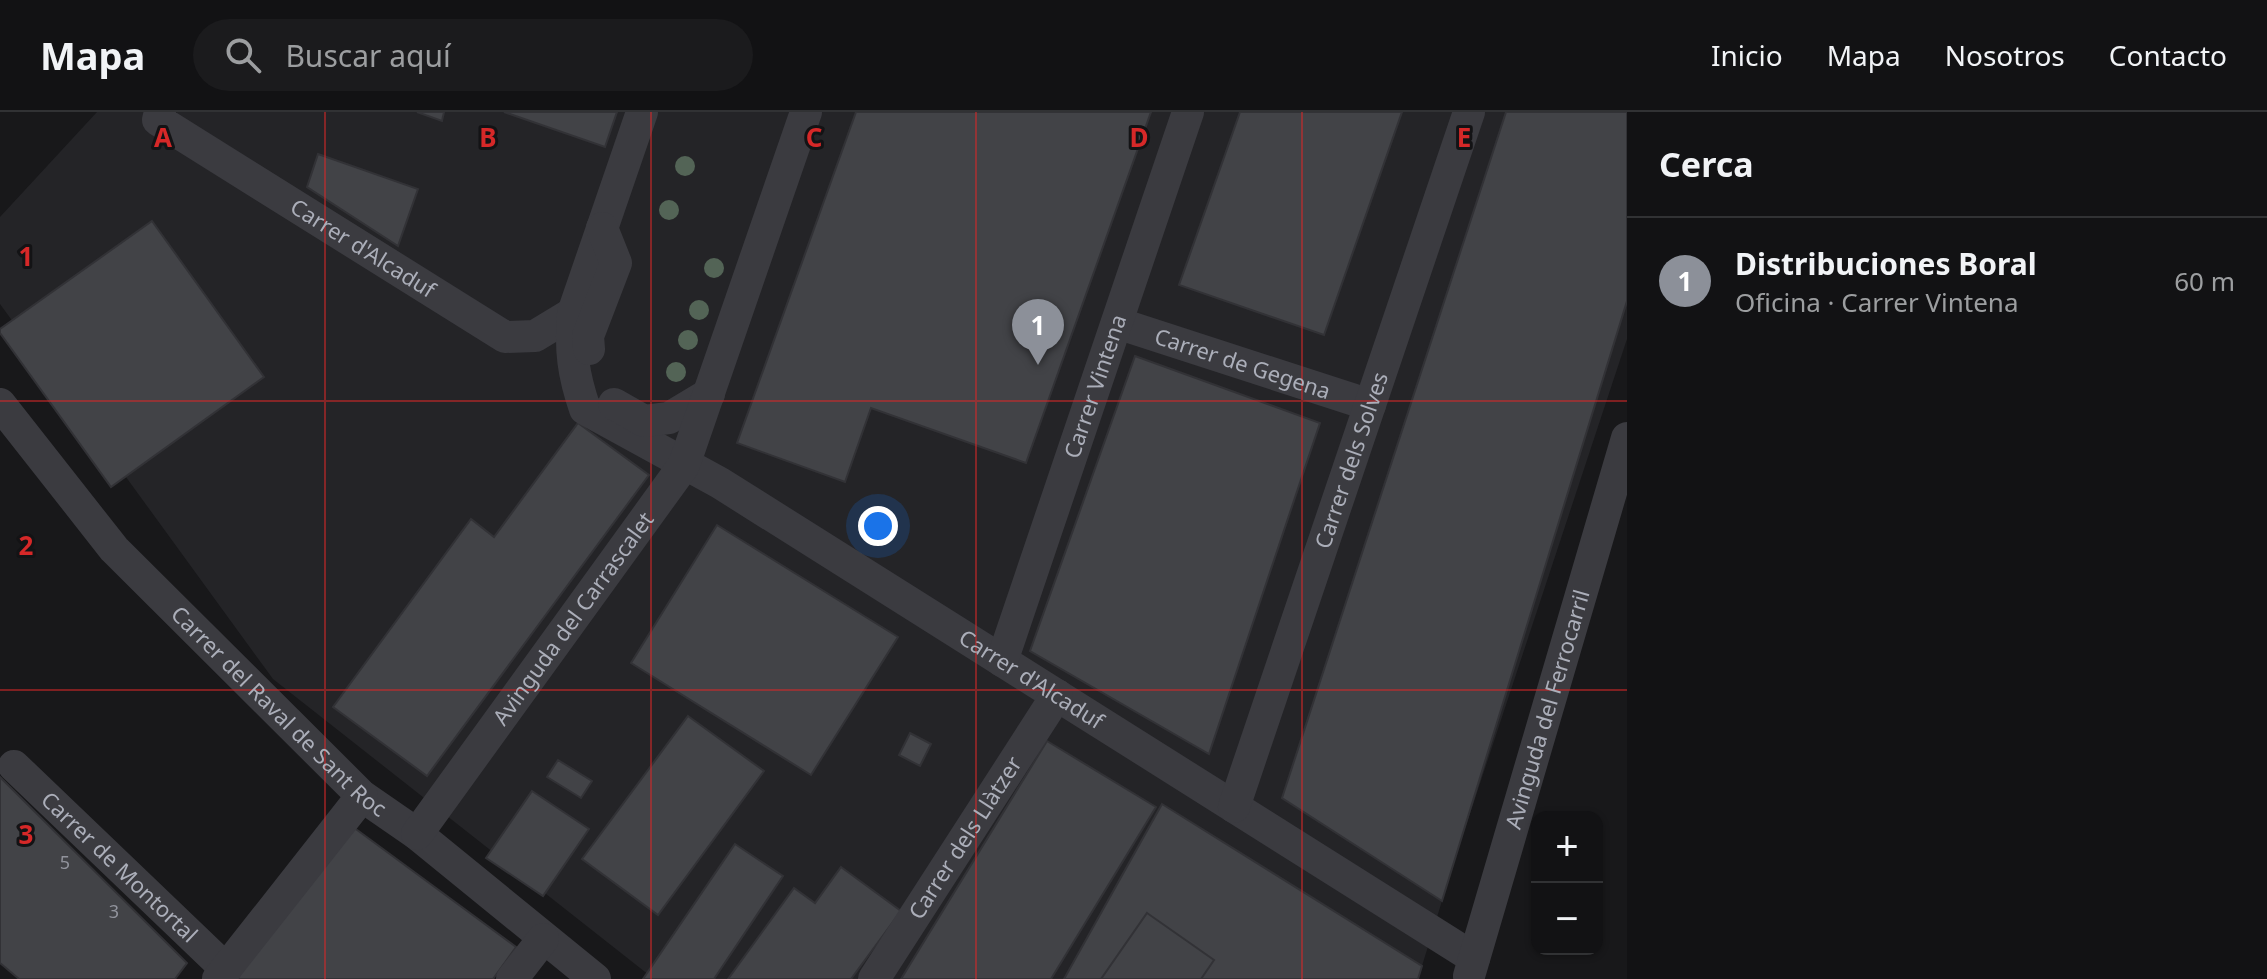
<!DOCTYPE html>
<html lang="es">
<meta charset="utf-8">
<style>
:root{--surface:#121214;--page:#1b1b1d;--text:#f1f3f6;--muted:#9c9ea0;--line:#313234;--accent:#8c9099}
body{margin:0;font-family:"Noto Sans",sans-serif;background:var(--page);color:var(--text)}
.controls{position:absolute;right:24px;bottom:24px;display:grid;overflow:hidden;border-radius:16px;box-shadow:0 2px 6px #0004}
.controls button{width:72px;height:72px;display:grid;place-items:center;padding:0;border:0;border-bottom:2px solid var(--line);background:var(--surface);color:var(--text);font:40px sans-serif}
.you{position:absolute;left:878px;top:414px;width:28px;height:28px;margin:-20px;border:6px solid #fff;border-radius:50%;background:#1a73e8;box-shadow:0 0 0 12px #1a73e833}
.badge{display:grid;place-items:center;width:52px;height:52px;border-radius:50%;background:var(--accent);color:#fff;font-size:26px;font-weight:700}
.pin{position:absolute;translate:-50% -66px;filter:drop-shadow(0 2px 4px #0008)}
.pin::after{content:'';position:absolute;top:42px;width:28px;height:24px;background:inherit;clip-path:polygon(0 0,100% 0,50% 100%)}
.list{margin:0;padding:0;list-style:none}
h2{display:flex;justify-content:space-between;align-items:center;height:104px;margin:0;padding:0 32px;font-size:34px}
h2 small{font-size:26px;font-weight:400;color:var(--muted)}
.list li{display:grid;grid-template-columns:52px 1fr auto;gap:24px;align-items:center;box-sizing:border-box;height:128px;padding:0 32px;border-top:2px solid var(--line)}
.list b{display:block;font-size:30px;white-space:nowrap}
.list p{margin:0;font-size:26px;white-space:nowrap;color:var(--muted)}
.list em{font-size:26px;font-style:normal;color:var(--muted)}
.icon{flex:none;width:44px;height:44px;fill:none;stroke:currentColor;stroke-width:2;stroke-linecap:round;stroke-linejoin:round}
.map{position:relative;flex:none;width:1627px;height:867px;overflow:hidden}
header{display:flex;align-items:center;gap:48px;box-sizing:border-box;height:112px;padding:0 40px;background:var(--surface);border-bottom:2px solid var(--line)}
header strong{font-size:38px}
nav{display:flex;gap:44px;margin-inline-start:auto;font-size:28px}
.search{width:560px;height:72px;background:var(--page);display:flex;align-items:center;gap:20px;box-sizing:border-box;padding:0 28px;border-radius:44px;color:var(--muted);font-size:30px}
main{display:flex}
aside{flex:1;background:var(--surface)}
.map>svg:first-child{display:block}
</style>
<header>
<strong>Mapa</strong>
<div class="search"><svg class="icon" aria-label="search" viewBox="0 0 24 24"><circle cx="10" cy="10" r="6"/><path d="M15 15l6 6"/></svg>Buscar aquí</div>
<nav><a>Inicio</a><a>Mapa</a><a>Nosotros</a><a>Contacto</a></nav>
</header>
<main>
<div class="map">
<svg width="1627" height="867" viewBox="0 0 1627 867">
<rect width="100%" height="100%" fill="#18181a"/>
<!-- built -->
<path fill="#242427" d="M97,0h1530v227l-174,526 -35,114h-764l-381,-300 -273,-375v-87z"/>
<!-- building -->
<g fill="#424347" stroke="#323236" stroke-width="2">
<path d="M417,0h27l-2,9z"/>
<path d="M504,0h113l-12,35z"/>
<path d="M856,0h295l-125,351 -155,-55 -26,74 -108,-39z"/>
<path d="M1240,0h162l-78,223 -145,-50z"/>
<path d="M1506,0h121v189l-185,600 -160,-103z"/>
<path d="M318,42l100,35 -20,57 -91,-59z"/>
<path d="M152,109l112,156 -153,110 -111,-154v-4z"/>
<path d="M1135,244l185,67 -111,331 -179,-103z"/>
<path d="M578,311l71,52 -222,301 -94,-69 138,-188 23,18z"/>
<path d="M717,413l181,112 -87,138 -180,-112z"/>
<path d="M688,604l76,55 -106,144 -76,-56z"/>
<path d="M910,621l21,11 -11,22 -21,-11z"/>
<path d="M1047,629l109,66 -105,172h-150z"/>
<path d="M558,648l34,21 -11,17 -34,-21z"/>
<path d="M0,665l187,186 -12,16h-156l-19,-16z"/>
<path d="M532,679l57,38 -46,67 -57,-38z"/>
<path d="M1162,692l260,162 -4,13h-354z"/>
<path d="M349,712l167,123 -23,32h-257z"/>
<path d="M735,732l48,32 -69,103h-71z"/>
<path d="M841,755l60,44 -50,68h-123l66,-91 21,15z"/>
<path d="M1147,801l67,47 -13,19h-100z"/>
</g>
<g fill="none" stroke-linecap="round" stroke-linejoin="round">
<!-- minor -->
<g stroke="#3b3b40" stroke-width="32">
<path id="s1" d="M160,0l-2,8 347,217 30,-1 38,-23"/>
<path id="s2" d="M642,0l-69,201c-3,37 0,61 12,96l135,74 754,475"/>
<path id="s3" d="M1117,211l253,82"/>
<path d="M589,237l-1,-13 28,-73 -14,-35"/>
<path id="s4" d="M0,292l114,145 248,247 55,38 178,145"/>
<path d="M614,292l30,17 25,-3 40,-24"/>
<path id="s5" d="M1002,549l186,-549"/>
<path id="s6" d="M14,654l212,203"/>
<path id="s7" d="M1234,695l235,-695"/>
<path id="s8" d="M417,722l267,-369 122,-353"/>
<path id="s9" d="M1469,864l158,-538"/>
<path d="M218,867l144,-183"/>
<path d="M512,867l31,-40"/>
<path id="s10" d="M874,867l183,-284"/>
</g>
</g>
<!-- trees -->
<g fill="#536456">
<circle cx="685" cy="54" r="10"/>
<circle cx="669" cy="98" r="10"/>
<circle cx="714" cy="156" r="10"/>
<circle cx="699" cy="198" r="10"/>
<circle cx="688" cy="228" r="10"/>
<circle cx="676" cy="260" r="10"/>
</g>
<!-- grid -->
<path fill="none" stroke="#d62828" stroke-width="2" stroke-opacity="0.55" d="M325,0v867M651,0v867M976,0v867M1302,0v867M0,289h1627M0,578h1627"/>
<g text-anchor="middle" stroke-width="6" stroke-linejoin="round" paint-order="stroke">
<!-- number labels -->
<g font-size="18" fill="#91939c">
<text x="65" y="757">5</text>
<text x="114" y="806">3</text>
</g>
<!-- street labels -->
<g font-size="22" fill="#abaeb9" stroke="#131315">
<text dy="8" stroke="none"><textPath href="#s1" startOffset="250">Carrer d'Alcaduf</textPath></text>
<text dy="8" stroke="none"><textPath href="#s3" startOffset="132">Carrer de Gegena</textPath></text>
<text dy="8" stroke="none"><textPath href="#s5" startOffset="290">Carrer Vintena</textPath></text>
<text dy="8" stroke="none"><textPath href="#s7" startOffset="366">Carrer dels Solves</textPath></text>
<text dy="8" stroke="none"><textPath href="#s8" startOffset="266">Avinguda del Carrascalet</textPath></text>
<text dy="8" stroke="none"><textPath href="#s2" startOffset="832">Carrer d'Alcaduf</textPath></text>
<text dy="8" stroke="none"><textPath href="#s9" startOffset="278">Avinguda del Ferrocarril</textPath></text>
<text dy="8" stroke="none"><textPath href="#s4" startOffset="416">Carrer del Raval de Sant Roc</textPath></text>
<text dy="8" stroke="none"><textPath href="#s10" startOffset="168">Carrer dels Llàtzer</textPath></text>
<text dy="8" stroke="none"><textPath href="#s6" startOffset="146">Carrer de Montortal</textPath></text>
</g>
</g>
<g font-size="26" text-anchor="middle" font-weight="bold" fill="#d62828" stroke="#131315" stroke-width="6" stroke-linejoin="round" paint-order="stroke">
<text x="163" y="35">A</text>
<text x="488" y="35">B</text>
<text x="814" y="35">C</text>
<text x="1139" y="35">D</text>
<text x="1464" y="35">E</text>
<text x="26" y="154">1</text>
<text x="26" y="443">2</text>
<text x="26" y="732">3</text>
</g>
</svg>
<div class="controls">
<button>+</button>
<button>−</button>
</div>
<div class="you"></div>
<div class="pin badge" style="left:1038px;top:253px">1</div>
</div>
<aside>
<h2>Cerca<small></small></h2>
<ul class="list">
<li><span class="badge">1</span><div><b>Distribuciones Boral</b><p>Oficina · Carrer Vintena</p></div><em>60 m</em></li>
</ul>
</aside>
</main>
